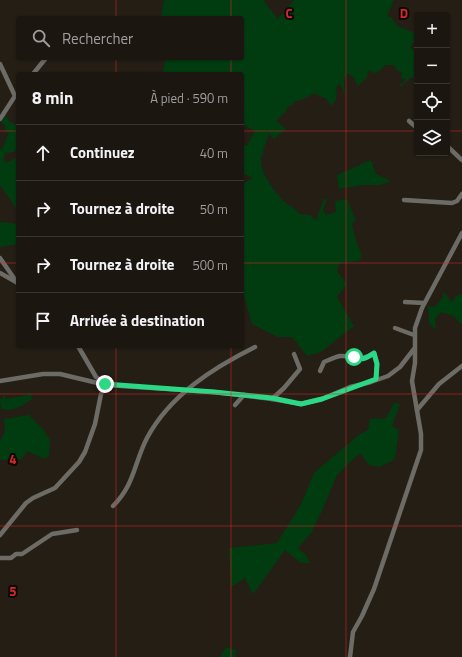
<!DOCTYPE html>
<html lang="fr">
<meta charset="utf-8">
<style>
:root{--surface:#1b1610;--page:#28231e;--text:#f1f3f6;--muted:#a09f9f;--line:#393530}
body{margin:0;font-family:"Titillium Web",sans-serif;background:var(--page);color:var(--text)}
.controls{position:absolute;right:12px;top:12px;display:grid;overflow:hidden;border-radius:4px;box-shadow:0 1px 3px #0004}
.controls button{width:36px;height:36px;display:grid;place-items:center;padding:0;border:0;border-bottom:1px solid var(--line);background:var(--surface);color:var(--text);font:20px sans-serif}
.stop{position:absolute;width:12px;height:12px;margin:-9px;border:3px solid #2ad885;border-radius:50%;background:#fff}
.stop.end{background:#2ad885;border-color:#fff;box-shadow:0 1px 4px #0008}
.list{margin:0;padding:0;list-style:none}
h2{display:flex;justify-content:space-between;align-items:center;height:52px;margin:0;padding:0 16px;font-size:17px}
h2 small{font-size:13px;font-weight:400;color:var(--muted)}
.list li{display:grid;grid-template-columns:26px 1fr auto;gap:12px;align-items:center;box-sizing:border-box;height:56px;padding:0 16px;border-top:1px solid var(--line)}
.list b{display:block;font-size:15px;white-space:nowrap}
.list em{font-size:13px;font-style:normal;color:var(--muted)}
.icon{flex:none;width:22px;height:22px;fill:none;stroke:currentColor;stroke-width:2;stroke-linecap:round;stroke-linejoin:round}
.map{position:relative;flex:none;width:462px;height:657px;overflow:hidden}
.search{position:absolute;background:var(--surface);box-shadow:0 1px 3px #0004;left:16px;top:16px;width:228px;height:44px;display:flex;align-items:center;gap:10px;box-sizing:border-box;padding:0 14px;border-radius:4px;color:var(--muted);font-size:15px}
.panel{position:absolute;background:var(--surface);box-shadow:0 1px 3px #0004;left:16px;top:72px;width:228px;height:276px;border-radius:4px}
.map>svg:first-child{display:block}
</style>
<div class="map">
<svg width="462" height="657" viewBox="0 0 462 657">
<rect width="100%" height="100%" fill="#241e15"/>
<!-- green -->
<g fill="#003c10">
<path d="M164,0h99l15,19 16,-19h100l-7,16 5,2 5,8 20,8v9l-2,-2 -5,6 7,7v36h-3l3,-10 -6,-3 -10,10 -1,-3 4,-1 1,-4 -4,-1 1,-5 -5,-3 -3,-5h-9l-4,5 -6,3 -7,-2 -1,6 -8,8h-2l-3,-7 -7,-5 -3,8 1,16 -3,-10 -3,-3 -4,6c4,7 0,11 -4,16l-5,-8 -7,-2 -2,-3c-9,2 -14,8 -22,8l-4,6 -2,-2 -3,6 -10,10 10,8 -12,10 -5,-5c-2,4 -8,23 -8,26 -1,13 15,34 24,42 6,5 10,5 14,12l11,1 6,5 8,-21h3l-4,11 3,5 10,-3 -1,-11 12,-2 9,22 -3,1 -1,3 5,19 5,11 -3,6 -19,2 -3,8 10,13 -10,13 17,29 -33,26 -14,4 -15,-19h-14l-26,-13 -10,-36v-104l11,-6 -11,-5v-27h5l8,-15 -13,-7v-50h-79l2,-16h77v-40h-81z"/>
<path d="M6,113l2,7 10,7v19l-4,6 -8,1 -3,6 3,4 12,-6v54l-18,-26v-37l2,1 7,-16 -4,-2v-6l-4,-2z"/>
<path d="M371,160l5,14 15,7 -11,4h-17l-24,4 -2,-14z"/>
<path d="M0,222l18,2v20l-18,3z"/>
<path d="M443,291l9,11 4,-6 6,-2v31l-8,-9 -13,-4 -6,7 1,11 -7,-7 -1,-17 7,1 8,-10z"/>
<path d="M31,392l1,7c-10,7 -19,13 -31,10l-1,-10h3v-3l2,-1 1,4 22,-4z"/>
<path d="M394,403l6,1 -8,22 7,4 -4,29 -15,8 -11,-2 -9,-12 -23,22 -16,38 -10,20 -13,15 8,7 4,8h-9l-16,-13 -32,44 -8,-16 -14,9 -2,-39 48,-5 23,-37 14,-33 46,-39 8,-4 2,-11 16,-1z"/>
<path d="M29,415l12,12 9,13 -1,16 -5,3 -17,-8 -5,8 -22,1v-19l5,-10 -1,-12z"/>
<path d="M226,647l10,3 -1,7h-15z"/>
</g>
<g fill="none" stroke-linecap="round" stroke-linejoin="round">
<!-- minor -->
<g stroke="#6d6b66" stroke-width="4.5">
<path d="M0,64l15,32 -15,23"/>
<path d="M33,74l13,-16"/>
<path d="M409,121l8,7"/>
<path d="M447,146l15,14"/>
<path d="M404,200l48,3 5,-2 5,-7"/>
<path d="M0,258l18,26"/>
<path d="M0,273l16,9"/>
<path d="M405,302l19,1"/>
<path d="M395,328l19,7"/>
<path d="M78,346l18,31 9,7"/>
<path d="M320,371l4,-9c5,-2 11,-5 16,-6 16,-1 18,7 34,-3l3,11 -1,15"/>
<path d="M0,381l43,-7h17l46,11 108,7 58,7 29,5 21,-5 28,-12 21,-5 17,-6 12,-9 14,-18"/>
<path d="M272,399l12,-11 16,-19 -6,-15"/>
<path d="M235,405l9,-10"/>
<path d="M417,410l22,-26 23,-18"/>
<path d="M113,506c22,-22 21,-43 34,-68 23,-43 66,-70 108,-91"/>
<path d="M0,535l26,-32 7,-5 22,-10 24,-26 6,-10 10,-28 6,-30 5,-9"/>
<path d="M0,558h11l5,-4h6l30,-20 25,-4"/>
<path d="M350,657l3,-25 9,-16 12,-27 47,-139v-16l-9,-53 3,-18v-35l7,-20 40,-75"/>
</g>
</g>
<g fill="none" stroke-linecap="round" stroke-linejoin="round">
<!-- route -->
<path stroke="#2ad885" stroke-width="5" d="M105,384l109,8 58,6 29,6 21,-5 54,-20 1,-15 -3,-11c-7,5 -12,8 -20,4"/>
</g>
<!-- grid -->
<path fill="none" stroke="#d62828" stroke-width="1" stroke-opacity="0.55" d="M116,0v18M231,0v18M346,0v657M116,58v16M231,58v16M0,131h18M242,131h175M447,131h15M0,263h18M242,263h220M116,346v311M231,346v311M0,394h462M0,526h462"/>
<g font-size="13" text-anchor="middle" font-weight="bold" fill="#d62828" stroke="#0b0905" stroke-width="4" stroke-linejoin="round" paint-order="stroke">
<text x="289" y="18">C</text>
<text x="404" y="18">D</text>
<text x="13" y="464">4</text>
<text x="13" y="596">5</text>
</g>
</svg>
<div class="controls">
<button>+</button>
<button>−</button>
<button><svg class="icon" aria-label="locate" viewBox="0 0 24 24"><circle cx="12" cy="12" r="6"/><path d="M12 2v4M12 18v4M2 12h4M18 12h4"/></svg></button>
<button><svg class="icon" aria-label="layers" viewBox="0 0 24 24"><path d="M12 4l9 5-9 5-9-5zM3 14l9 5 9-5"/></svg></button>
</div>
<div class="stop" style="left:354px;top:357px"></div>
<div class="stop end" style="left:105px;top:384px"></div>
<div class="search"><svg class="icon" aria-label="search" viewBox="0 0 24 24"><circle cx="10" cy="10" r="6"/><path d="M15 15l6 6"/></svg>Rechercher</div>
<section class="panel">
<h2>8 min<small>À pied · 590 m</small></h2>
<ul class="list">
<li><svg class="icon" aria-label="ahead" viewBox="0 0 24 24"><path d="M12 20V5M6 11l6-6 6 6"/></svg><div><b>Continuez</b></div><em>40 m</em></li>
<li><svg class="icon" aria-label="right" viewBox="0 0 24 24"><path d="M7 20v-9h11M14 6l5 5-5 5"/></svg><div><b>Tournez à droite</b></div><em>50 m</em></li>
<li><svg class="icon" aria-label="right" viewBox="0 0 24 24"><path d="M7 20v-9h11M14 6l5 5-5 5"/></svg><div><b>Tournez à droite</b></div><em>500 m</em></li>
<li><svg class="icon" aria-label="arrive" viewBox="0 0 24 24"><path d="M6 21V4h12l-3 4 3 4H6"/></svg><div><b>Arrivée à destination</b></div></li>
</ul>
</section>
</div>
